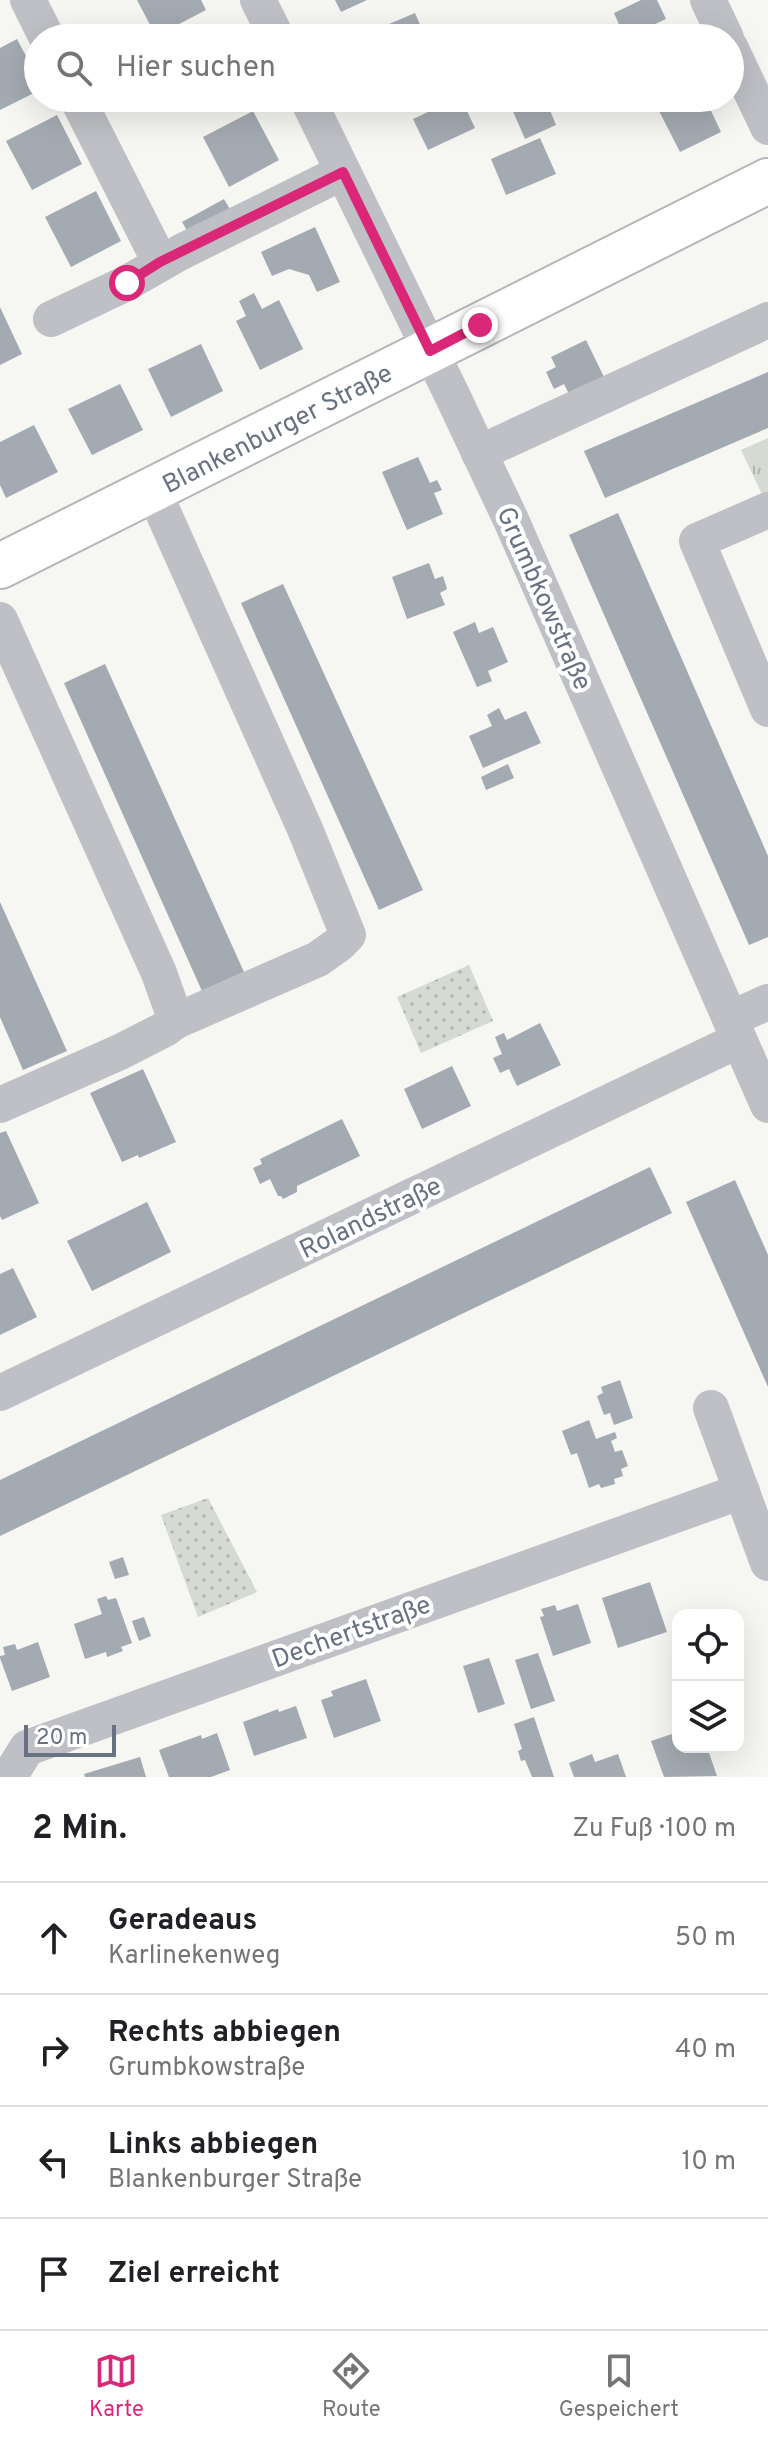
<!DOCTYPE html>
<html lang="de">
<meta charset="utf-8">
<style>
:root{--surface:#fff;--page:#f2f2f2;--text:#202124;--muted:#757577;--line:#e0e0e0;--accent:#db2777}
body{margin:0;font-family:Overpass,sans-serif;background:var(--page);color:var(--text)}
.controls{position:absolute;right:24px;bottom:24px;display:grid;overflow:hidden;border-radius:16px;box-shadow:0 8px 32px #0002}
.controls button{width:72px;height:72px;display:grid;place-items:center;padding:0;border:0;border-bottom:2px solid var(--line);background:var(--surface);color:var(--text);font:40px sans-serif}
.scale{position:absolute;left:24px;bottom:20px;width:92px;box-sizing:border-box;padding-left:8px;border:4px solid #697281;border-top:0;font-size:22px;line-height:28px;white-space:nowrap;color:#697281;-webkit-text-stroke:6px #fff;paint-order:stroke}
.stop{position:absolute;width:24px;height:24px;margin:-18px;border:6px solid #db2777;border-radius:50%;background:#fff}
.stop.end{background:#db2777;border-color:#fff;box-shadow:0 2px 8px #0008}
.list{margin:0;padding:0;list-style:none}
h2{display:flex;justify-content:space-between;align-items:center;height:104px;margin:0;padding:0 32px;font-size:34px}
h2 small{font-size:26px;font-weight:400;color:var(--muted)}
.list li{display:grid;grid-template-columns:52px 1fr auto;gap:24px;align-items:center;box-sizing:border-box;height:112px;padding:0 32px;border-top:2px solid var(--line)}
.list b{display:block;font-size:30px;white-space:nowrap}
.list p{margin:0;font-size:26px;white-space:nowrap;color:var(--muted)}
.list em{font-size:26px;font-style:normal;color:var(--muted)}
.icon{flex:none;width:44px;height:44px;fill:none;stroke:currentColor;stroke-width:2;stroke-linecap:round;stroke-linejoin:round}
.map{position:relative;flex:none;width:768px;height:1777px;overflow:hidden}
.search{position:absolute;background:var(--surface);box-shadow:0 8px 32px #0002;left:24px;right:24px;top:24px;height:88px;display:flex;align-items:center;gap:20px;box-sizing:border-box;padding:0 28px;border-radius:44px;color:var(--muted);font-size:30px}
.sheet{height:552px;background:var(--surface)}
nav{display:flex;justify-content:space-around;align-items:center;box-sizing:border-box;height:112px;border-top:2px solid var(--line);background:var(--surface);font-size:22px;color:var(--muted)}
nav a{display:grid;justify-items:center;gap:4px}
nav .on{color:var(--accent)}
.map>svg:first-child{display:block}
</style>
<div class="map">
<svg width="768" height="1777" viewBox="0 0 768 1777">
<defs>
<pattern id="grass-tufts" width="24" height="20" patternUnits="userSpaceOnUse" patternTransform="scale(2)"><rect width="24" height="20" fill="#d5dad3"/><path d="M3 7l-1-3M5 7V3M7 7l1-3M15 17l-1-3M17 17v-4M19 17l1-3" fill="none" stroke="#b1b5b1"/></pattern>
<pattern id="park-dots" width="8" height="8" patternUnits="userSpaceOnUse" patternTransform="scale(2)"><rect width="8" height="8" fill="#d5dad3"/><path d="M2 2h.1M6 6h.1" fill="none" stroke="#b1b5b1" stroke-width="1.8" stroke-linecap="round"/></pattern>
</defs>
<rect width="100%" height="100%" fill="#f6f6f3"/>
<!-- grass -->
<path fill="url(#grass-tufts)" d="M768,438v64l-2,1 -25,-53z"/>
<!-- park -->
<g fill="url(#park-dots)">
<path d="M469,965l24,56 -72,32 -24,-56z"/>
<path d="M208,1498l49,94 -59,25 -37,-102z"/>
</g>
<!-- building -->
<g fill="#a4aab1">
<path d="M137,0h64l5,10 -50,26z"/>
<path d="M335,0h32l-26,12z"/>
<path d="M641,0h16l9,19 -41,19 -11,-25z"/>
<path d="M415,13l11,25h-40l-4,-11z"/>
<path d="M17,39l21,40v12l-38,19v-62z"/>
<path d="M186,98h33l-26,14z"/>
<path d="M458,98h3l14,30 -47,22 -15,-31z"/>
<path d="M507,98h38l11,27 -31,14z"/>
<path d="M666,98h39l16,34 -41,20 -25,-49z"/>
<path d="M253,111l26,49 -50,27 -26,-50z"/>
<path d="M57,115l25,49 -50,26 -26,-49z"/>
<path d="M540,138l16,36 -50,21 -15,-36z"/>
<path d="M96,191l25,50 -50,26 -26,-50z"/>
<path d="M224,199l7,12 -42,23 -7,-12z"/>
<path d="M315,227l25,55 -23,10 -8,-17 -20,-6 -17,7 -11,-24z"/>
<path d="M254,293l8,16 17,-9 24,49 -43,21 -24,-49 10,-5 -7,-15z"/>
<path d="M0,307l22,47 -22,11z"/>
<path d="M586,340l18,37 -35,17 -5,-10 -10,5 -8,-17 10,-5 -5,-10z"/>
<path d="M201,344l22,47 -52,26 -23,-48z"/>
<path d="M768,372v56l-163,70 -21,-47z"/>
<path d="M120,384l23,46 -51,25 -24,-46z"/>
<path d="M34,425l24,47 -52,26 -6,-13v-43z"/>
<path d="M418,457l12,26 7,-3 5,10 -8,3 9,21 -36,16 -25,-58z"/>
<path d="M618,513l150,343v81l-19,8 -180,-410z"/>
<path d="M429,563l6,16 8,-3 4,13 -7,4 5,12 -38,14 -15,-42z"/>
<path d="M283,584l140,306 -44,20 -138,-307z"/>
<path d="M475,622l4,11 14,-6 15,35 -20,9 4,10 -15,6 -24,-55z"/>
<path d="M105,664l139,308 -42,19 -138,-308z"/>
<path d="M499,708l6,12 21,-9 15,32 -58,25 -14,-32 23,-10 -5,-11z"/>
<path d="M508,764l6,14 -28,12 -5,-13z"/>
<path d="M0,902l67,149 -44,19 -23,-53z"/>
<path d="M540,1023l21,42 -44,21 -8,-17 -9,4 -7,-15 9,-4 -7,-17 9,-4 3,7z"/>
<path d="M452,1066l19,40 -49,23 -18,-40z"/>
<path d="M143,1069l33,73 -37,16 -1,-3 -16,7 -32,-69z"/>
<path d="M342,1119l18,37 -63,30v6l-14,7 -2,-3h-3l-8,-17 -10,5 -7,-16 9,-4 -2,-5z"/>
<path d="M6,1131l33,72 -37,17 -2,-4v-83z"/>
<path d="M650,1167l22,46 -672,323v-56z"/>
<path d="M735,1180l33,75v132l-82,-185z"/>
<path d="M147,1202l24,50 -79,39 -25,-50z"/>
<path d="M13,1268l24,49 -37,18v-61z"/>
<path d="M620,1380l13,38 -19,7 -4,-12 -6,2 -7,-19 6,-3 -2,-6z"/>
<path d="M589,1420l7,19 19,-7 2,6 -6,3 4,11 7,-2 6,16 -7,3 2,7 -9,3 1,5 -14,4 -2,-4 -10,4 -12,-35 -6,2 -9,-24z"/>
<path d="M123,1557l6,18 -14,4 -6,-17z"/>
<path d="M650,1582l17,50 -49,16 -16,-50z"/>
<path d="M106,1596l2,4 8,-2 16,45 -11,4 2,4 -16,6 -1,-5 -21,7 -11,-35 28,-10 -5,-15z"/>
<path d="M578,1604l13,39 -38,13 -13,-39 4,-1 -3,-7 14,-4 2,6z"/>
<path d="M144,1617l7,19 -12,5 -7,-20z"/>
<path d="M38,1642l12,35 -38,14 -12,-33v-2l5,-1 -2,-8 12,-3 2,6z"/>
<path d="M538,1653l17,48 -24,8 -16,-49z"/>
<path d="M489,1658l16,46 -27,9 -15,-47z"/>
<path d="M366,1679l15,42 -47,17 -13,-38 12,-4 -2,-5z"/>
<path d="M296,1706l11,32 -53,18 -11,-34 35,-13 1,3z"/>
<path d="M534,1717l20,60h-22l-7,-17 -4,1 -3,-10 4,-2 -8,-25z"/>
<path d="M678,1732v15h29l10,29 -53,1 -13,-36z"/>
<path d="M217,1733l13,37 -19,7h-42l-10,-27 42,-15 1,4z"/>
<path d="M592,1754l3,8 23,-8 8,23h-52l-5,-14z"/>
<path d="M140,1757l6,20h-61l-1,-3z"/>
</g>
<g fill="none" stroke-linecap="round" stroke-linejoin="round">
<defs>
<path id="major" d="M0,566l768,-385"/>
</defs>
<!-- major casing -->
<use href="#major" stroke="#b4b6bb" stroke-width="48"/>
<!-- minor -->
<g stroke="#bec0c5" stroke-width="36">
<path d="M28,0l19,38"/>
<path d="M258,0l19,38"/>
<path d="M708,0l18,38"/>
<path d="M730,47l38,80"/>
<path d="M77,98l83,164"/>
<path d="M307,98l146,299 58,123 257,585"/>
<path d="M51,319l76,-36 54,-31 162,-80"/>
<path d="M479,453l289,-133"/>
<path d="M768,510l-71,31 71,168"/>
<path d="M0,620l159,353 17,48"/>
<path d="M730,1019l38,-17"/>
<path d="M0,1105l120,-53 45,-23 11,-8 142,-62 21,-15 9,-9 -43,-106 -152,-339"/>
<path d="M0,1393l739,-353"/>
<path d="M711,1408l57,155"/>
<path d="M9,1777l18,-29 715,-257"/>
</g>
<!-- major -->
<use href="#major" stroke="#fff" stroke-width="44"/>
</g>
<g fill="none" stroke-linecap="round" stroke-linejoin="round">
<!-- route -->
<path stroke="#db2777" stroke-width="10" d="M127,283l33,-21 183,-90 87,179 50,-26"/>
</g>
<g text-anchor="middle" stroke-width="8" stroke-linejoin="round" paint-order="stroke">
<!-- street labels -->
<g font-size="26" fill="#697281" stroke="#fff">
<text transform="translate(277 428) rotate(-27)" y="9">Blankenburger Straße</text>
<text transform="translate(545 598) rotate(66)" y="9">Grumbkowstraße</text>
<text transform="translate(370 1217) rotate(-26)" y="9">Rolandstraße</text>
<text transform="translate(351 1631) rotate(-20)" y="9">Dechertstraße</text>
</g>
</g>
</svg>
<div class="controls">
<button><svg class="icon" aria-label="locate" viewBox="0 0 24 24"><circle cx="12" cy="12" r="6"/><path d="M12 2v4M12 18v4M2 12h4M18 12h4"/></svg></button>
<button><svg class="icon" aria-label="layers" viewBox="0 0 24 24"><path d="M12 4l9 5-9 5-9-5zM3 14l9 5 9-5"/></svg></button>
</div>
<div class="scale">20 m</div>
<div class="stop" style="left:127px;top:283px"></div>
<div class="stop end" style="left:480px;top:325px"></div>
<div class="search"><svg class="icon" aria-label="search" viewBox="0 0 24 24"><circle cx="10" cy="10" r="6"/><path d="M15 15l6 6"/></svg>Hier suchen</div>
</div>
<section class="sheet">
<h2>2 Min.<small>Zu Fuß · 100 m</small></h2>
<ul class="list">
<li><svg class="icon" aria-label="ahead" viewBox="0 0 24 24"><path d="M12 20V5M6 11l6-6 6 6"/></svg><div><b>Geradeaus</b><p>Karlinekenweg</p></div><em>50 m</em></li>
<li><svg class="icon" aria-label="right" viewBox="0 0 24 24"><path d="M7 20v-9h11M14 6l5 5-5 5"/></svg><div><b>Rechts abbiegen</b><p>Grumbkowstraße</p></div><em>40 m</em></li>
<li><svg class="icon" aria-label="left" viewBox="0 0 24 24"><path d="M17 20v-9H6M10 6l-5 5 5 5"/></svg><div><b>Links abbiegen</b><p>Blankenburger Straße</p></div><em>10 m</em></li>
<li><svg class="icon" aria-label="arrive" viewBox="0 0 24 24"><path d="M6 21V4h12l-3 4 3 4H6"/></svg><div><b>Ziel erreicht</b></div></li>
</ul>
</section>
<nav>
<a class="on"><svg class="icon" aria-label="map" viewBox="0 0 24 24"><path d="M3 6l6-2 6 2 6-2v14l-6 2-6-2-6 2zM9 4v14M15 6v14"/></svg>Karte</a>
<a><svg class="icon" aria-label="directions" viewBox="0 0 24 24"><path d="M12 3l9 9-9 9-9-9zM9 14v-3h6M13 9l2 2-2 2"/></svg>Route</a>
<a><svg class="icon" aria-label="saved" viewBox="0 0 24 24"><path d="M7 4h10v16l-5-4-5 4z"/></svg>Gespeichert</a>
</nav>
